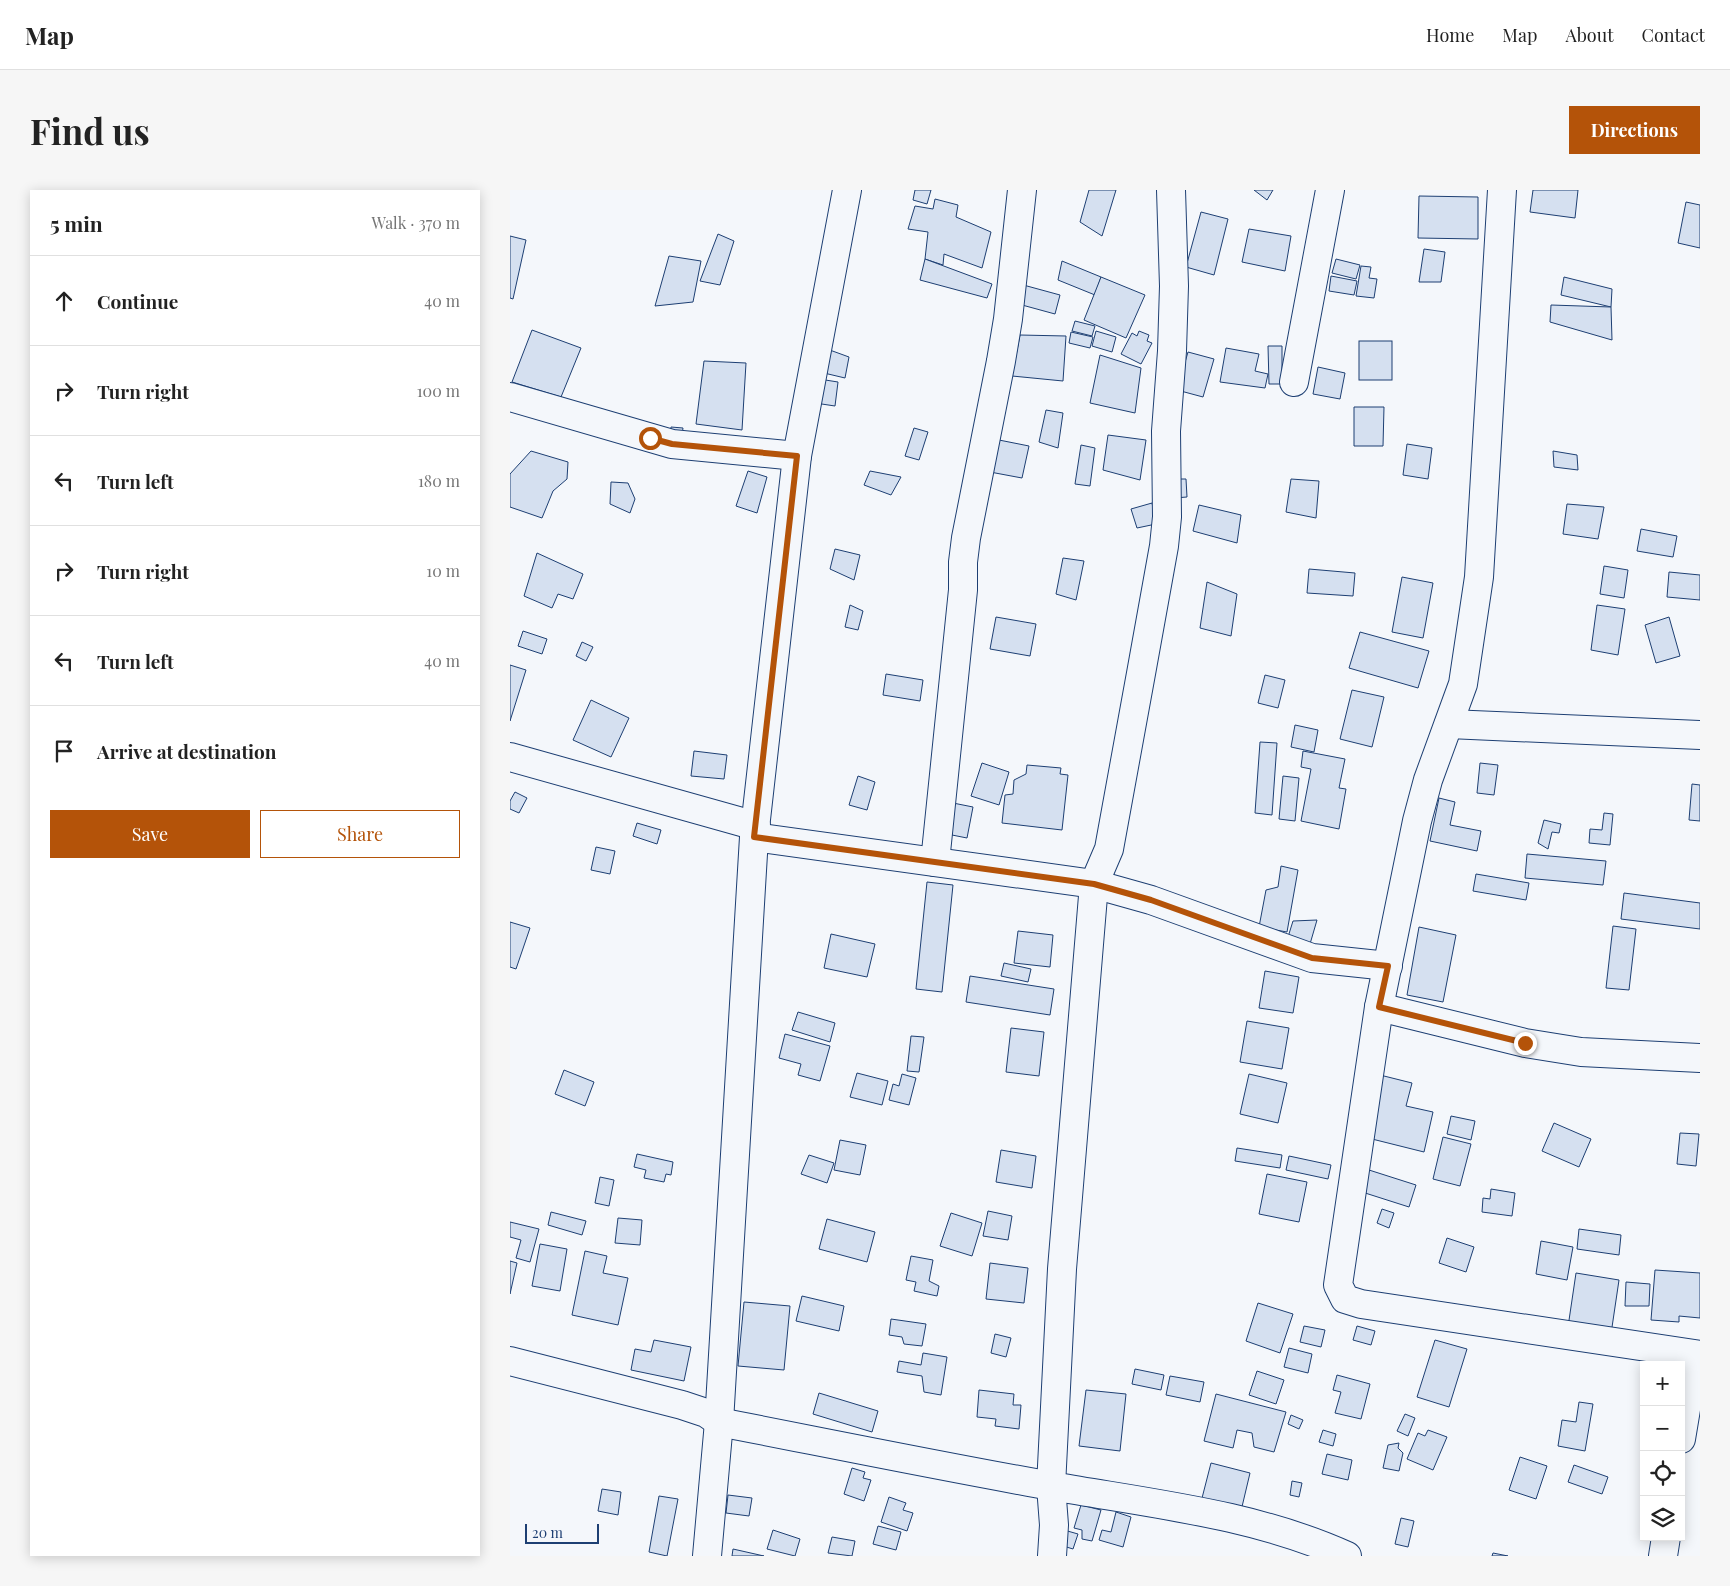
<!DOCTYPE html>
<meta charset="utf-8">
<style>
:root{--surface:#fff;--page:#f6f6f6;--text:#222;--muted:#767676;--line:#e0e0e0;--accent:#b45309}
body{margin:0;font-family:"Playfair Display",serif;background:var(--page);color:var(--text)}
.controls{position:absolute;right:15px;bottom:15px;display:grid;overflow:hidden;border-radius:0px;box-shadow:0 2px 12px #0003}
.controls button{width:45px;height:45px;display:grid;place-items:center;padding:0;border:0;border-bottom:1px solid var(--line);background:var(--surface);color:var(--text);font:25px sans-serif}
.scale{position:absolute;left:15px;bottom:12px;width:74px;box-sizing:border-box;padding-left:5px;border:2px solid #1d3f73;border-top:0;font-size:14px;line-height:18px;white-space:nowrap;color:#1d3f73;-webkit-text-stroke:4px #f4f7fb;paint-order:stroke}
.stop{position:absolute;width:15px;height:15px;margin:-11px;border:4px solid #b45309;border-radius:50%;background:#fff}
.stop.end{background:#b45309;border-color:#fff;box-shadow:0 1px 5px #0008}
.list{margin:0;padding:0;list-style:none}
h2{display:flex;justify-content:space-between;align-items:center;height:65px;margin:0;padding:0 20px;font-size:21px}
h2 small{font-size:16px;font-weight:400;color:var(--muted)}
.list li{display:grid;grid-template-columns:32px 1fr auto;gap:15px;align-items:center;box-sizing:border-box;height:90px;padding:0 20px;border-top:1px solid var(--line)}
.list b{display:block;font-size:19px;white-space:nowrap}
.list em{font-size:16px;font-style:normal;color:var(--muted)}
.actions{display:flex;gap:10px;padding:15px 20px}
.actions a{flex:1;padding:11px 0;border:1px solid var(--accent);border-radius:0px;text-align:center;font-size:18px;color:var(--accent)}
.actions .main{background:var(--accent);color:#fff}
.icon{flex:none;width:28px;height:28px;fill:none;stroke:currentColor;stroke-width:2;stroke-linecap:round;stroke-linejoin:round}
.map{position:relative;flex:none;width:1190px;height:1366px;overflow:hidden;border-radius:0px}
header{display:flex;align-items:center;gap:30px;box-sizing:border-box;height:70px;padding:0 25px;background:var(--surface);border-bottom:1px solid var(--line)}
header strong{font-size:24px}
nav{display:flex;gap:28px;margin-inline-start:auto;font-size:18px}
.intro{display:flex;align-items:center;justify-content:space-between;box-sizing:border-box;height:120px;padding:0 30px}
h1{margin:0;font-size:35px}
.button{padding:12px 22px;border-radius:0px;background:var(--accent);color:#fff;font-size:18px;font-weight:700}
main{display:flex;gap:30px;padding:0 30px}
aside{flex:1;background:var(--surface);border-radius:0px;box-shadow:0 2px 12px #0003}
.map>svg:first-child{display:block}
</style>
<header>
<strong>Map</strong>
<nav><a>Home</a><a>Map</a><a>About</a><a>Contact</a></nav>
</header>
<div class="intro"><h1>Find us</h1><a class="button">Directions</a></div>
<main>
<aside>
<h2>5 min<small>Walk · 370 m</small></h2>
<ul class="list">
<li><svg class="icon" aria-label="ahead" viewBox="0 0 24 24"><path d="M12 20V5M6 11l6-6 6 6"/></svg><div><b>Continue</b></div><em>40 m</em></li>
<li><svg class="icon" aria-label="right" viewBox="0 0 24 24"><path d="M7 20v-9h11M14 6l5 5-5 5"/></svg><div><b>Turn right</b></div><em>100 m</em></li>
<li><svg class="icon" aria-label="left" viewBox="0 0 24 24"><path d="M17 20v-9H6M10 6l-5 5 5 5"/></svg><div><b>Turn left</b></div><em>180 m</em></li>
<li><svg class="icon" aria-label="right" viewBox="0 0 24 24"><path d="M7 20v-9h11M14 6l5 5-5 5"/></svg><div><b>Turn right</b></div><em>10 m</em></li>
<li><svg class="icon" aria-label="left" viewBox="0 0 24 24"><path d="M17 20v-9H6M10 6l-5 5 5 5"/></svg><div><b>Turn left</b></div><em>40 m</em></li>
<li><svg class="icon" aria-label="arrive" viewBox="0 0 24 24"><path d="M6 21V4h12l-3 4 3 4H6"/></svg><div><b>Arrive at destination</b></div></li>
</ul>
<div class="actions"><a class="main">Save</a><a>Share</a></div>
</aside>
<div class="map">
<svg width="1190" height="1366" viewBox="0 0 1190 1366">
<rect width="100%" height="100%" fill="#f4f7fb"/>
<!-- building -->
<g fill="#d5e0f0" stroke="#1d3f73">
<path d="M405,0h16l-4,14 -14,-4z"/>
<path d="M579,0h27l-14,46 -22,-14z"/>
<path d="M744,0h19l-6,10z"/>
<path d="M1023,0h45l-3,28 -45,-6z"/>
<path d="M909,6l59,1v42l-60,-1z"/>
<path d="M425,9l23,6 -2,12 35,15 -9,36 -38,-14 -1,11 -18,-6 3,-27 -20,-3 7,-23 18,3z"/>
<path d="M1176,12l14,3v43l-22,-5z"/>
<path d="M691,22l27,7 -14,56 -28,-8z"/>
<path d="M739,39l42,7 -6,35 -43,-9z"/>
<path d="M208,44l16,7 -14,44 -20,-4z"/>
<path d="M0,46l16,4 -13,59 -3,-1z"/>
<path d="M914,59l21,3 -4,30h-22z"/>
<path d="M159,66l32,5 -8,41 -38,4z"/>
<path d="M415,69l67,25 -5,14 -67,-18z"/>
<path d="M826,69l24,6 -4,14 -24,-6z"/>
<path d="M552,71l39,16 -6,18 -37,-15z"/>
<path d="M851,76l10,1 -2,11 8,1 -3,19 -18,-2z"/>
<path d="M821,86l26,5 -3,14 -25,-4z"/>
<path d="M591,87l44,18 -19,43 -42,-18z"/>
<path d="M1054,87l48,12 -1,18 -50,-12z"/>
<path d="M506,93l44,12 -5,19 -44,-12z"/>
<path d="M1041,115l60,2 1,33 -62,-18z"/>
<path d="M565,131l20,5 -3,10 -20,-5z"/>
<path d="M22,140l49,18 -20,49 -49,-15z"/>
<path d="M586,141l20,6 -4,15 -20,-6z"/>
<path d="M629,141l10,4 -2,6 5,2 -11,21 -20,-10 11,-21 5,3z"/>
<path d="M561,142l22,5 -3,11 -21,-5z"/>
<path d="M510,145l46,1 -3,45 -51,-5z"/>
<rect x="849" y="151" width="33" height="39"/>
<path d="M758,156h14v38h-13z"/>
<path d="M716,158l33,6 -4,17 13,3 -3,14 -45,-6z"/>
<path d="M317,159l22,8 -4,21 -21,-5z"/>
<path d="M678,162l26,7 -11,38 -26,-7z"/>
<path d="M590,165l41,13 -6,45 -45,-10z"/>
<path d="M194,171l42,2 -4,67 -46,-6z"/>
<path d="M808,177l27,6 -5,26 -27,-5z"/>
<path d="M309,189l19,3 -3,24 -20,-3z"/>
<path d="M844,217h30l-1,39h-29z"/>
<path d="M536,220l17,3 -5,35 -19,-6z"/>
<path d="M161,237l12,1 -2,14 -11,-3z"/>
<path d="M404,238l14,4 -9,28 -14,-4z"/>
<path d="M598,245l38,5 -6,40 -37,-10z"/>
<path d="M489,250l30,6 -7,32 -32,-6z"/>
<path d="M897,254l25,4 -4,31 -25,-4z"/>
<path d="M571,255l14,3 -5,38 -15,-2z"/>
<path d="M21,261l37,11 -1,17 -14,12 -11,27 -32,-11v-33z"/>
<path d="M1043,261l24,4 1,15 -24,-3z"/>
<path d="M238,281l19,6 -10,36 -21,-7z"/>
<path d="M360,281l31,6 -10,18 -27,-10z"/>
<path d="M657,289h19l1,18 -13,1z"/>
<path d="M781,289l28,2 -3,37 -30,-6z"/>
<path d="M101,292l17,1 7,16 -5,14 -20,-9z"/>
<path d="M642,313l4,21 -19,4 -6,-19z"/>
<path d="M1057,314l37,3 -6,32 -35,-5z"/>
<path d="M689,315l42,10 -4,28 -44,-12z"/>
<path d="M1131,339l36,7 -4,21 -36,-6z"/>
<path d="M325,359l25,6 -6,25 -24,-11z"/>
<path d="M27,363l46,21 -10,25 -15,-5 -6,14 -28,-12z"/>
<path d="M553,368l21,3 -8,39 -20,-6z"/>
<path d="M1094,376l24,4 -4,28 -24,-4z"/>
<path d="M799,379l46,4 -2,23 -46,-3z"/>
<path d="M1159,382l31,3v25l-33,-3z"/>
<path d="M892,387l31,6 -10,55 -31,-6z"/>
<path d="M697,392l30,12 -6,42 -31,-8z"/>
<path d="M340,415l13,6 -5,19 -13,-3z"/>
<path d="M1087,415l28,4 -7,46 -27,-5z"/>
<path d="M486,427l40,7 -6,32 -40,-7z"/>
<path d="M1159,427l11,39 -24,7 -11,-38z"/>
<path d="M13,441l24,8 -5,15 -24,-8z"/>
<path d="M850,442l69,19 -11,37 -69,-20z"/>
<path d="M72,452l11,5 -7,14 -10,-5z"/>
<path d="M0,475l16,5 -16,51z"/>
<path d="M376,484l37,6 -3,21 -37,-6z"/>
<path d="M755,485l20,5 -7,28 -20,-5z"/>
<path d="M842,500l32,7 -12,50 -32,-8z"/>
<path d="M81,510l38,18 -18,39 -38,-17z"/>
<path d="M785,535l23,5 -4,22 -23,-5z"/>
<path d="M750,552l17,1 -5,72 -17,-2z"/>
<path d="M184,561l33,4 -3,24 -33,-3z"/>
<path d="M793,561l42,8 -6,29 7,1 -7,40 -38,-8 10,-52 -10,-2z"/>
<path d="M472,573l27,9 -10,33 -28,-9z"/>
<path d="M970,573l18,2 -4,30 -17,-2z"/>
<path d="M517,575l34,3 -1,6 8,1 -6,55 -60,-7 3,-28 8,-1 1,-14 12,-6z"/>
<path d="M348,586l17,6 -8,28 -18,-5z"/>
<path d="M773,586l16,2 -4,43 -16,-2z"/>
<path d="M1182,594l8,1v36l-11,-1z"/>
<path d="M5,602l12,6 -8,15 -9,-4v-8z"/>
<path d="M929,608l16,4 -5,23 31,6 -4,20 -47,-10z"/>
<path d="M438,612l25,5 -6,31 -25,-5z"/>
<path d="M1094,623l9,1 -3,31 -21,-2 1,-14 12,1z"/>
<path d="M1034,630l17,4 -2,9 -7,-1 -4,17 -10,-6z"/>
<path d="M127,633l24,7 -4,14 -24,-8z"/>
<path d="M86,657l19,4 -5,23 -19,-4z"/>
<path d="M1017,664l79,7 -3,24 -78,-7z"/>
<path d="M771,676l17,4 -11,62 -28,-5 7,-37 12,-3z"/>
<path d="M966,684l53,9 -3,17 -53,-9z"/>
<path d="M417,692l26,3 -11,107 -26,-3z"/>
<path d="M1114,703l76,10v26l-79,-10z"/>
<path d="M807,730l-7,24 -22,-7 5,-16z"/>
<path d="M0,732l20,6 -14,41 -6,-2z"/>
<path d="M1103,736l23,3 -7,61 -23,-2z"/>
<path d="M909,737l37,8 -13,67 -36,-7z"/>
<path d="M508,741l35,4 -3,32 -36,-4z"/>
<path d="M321,744l44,10 -8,33 -43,-9z"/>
<path d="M494,773l27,6 -3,13 -27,-6z"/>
<path d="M755,781l34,6 -6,36 -34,-5z"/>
<path d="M460,786l84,13 -4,26 -84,-13z"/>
<path d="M288,822l37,11 -5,19 -38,-12z"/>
<path d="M737,831l42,7 -7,41 -42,-7z"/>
<path d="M501,838l33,4 -5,44 -33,-4z"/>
<path d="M275,844l45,12 -10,35 -22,-6 3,-11 -22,-6z"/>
<path d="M401,846l13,1 -5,35 -12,-1z"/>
<path d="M54,880l30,12 -9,24 -30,-12z"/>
<path d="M347,883l31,8 -6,24 -32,-8z"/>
<path d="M392,884l14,4 -7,27 -20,-5 4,-16 6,2z"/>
<path d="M739,884l38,9 -9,40 -38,-9z"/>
<path d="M870,885l32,8 -6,23 27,6 -9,40 -60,-15z"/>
<path d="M941,926l24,5 -4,19 -24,-6z"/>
<path d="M1044,933l37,16 -12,28 -37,-16z"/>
<path d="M1170,943l19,1 -3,32 -19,-2z"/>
<path d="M933,947l28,7 -11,42 -27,-7z"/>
<path d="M330,950l26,5 -6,30 -26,-5z"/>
<path d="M727,958l45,7 -2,13 -45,-7z"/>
<path d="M491,960l35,6 -4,32 -36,-6z"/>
<path d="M127,964l36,8 -2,13 -5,-1 -2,8 -20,-4 2,-8 -12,-3z"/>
<path d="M299,965l25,8 -7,20 -26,-9z"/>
<path d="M779,966l42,9 -3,14 -42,-9z"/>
<path d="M859,980l47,15 -7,22 -47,-15z"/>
<path d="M757,984l40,8 -8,40 -40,-8z"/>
<path d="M90,987l14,3 -5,26 -14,-3z"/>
<path d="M981,999l24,4 -3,23 -30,-4 1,-14 7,1z"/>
<path d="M872,1019l12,4 -5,15 -12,-5z"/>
<path d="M478,1021l24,5 -4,24 -25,-4z"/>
<path d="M41,1022l35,9 -4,14 -34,-10z"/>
<path d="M441,1023l31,10 -10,33 -32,-10z"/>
<path d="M108,1028l24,2 -2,25 -25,-2z"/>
<path d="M317,1029l48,13 -8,30 -48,-13z"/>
<path d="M0,1032l29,7 -9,33 -14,-4 5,-18 -11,-3z"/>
<path d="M1069,1039l42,6 -2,20 -42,-6z"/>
<path d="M937,1048l27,9 -8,25 -27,-9z"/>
<path d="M1031,1051l32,6 -6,33 -31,-6z"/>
<path d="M30,1054l27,5 -7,42 -28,-5z"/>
<path d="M75,1061l22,5 -4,17 25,5 -10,47 -46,-10z"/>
<path d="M401,1066l22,4 -4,21 10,5 -2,10 -23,-5 2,-9 -10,-2z"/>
<path d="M0,1071l7,2 -7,31z"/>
<path d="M480,1073l38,5 -4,35 -38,-4z"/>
<path d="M1145,1080l45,3v45l-21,-2v6l-28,-2z"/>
<path d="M1066,1083l43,7 -8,54 -43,-7z"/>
<path d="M1116,1092l24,2 -1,22h-24z"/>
<path d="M292,1106l42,10 -5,25 -43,-10z"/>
<path d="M234,1112l46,4 -6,64 -46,-4z"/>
<path d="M748,1113l35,11 -13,39 -34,-12z"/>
<path d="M381,1129l35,5 -4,22 -18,-2 -2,-7 -13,-2z"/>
<path d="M794,1136l21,4 -4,17 -21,-5z"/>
<path d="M847,1136l18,5 -4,14 -18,-5z"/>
<path d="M485,1144l16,4 -5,19 -15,-4z"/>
<path d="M144,1150l37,7 -7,34 -53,-11 4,-21 16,3z"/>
<path d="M925,1150l32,9 -18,58 -32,-10z"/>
<path d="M779,1158l23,6 -4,19 -24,-6z"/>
<path d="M413,1163l24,4 -6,38 -17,-3 -2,-16 -25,-4 2,-11 22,4z"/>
<path d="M625,1179l29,6 -3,15 -29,-6z"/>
<path d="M747,1181l27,9 -8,24 -27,-9z"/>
<path d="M827,1185l33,9 -9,35 -26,-6 6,-21 -8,-2z"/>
<path d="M660,1186l34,6 -4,20 -34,-7z"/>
<path d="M469,1200l35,4 -1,11h8l-2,24 -24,-3 1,-7 -19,-2z"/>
<path d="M576,1200l40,4 -6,57 -41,-5z"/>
<path d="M309,1203l59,18 -6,21 -59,-18z"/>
<path d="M706,1204l70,18 -12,40 -20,-5 -2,-14 -15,-3 -4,18 -29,-7z"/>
<path d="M1069,1212l14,2 -8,47 -27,-5 4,-26 14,2z"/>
<path d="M895,1224l10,4 -7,18 -11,-5z"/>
<path d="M781,1225l12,5 -4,9 -11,-5z"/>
<path d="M813,1240l13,4 -3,12 -14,-4z"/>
<path d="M918,1240l19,7 -14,33 -26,-11 11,-26 7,3z"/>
<path d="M889,1253l-1,5 5,5 -4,18 -16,-3 5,-23z"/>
<path d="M817,1264l25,6 -4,20 -26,-6z"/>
<path d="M1010,1267l27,9 -11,33 -27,-9z"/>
<path d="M701,1273l39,10 -9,38 -40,-9z"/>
<path d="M1064,1275l34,12 -6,17 -34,-12z"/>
<path d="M342,1278l13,4 -2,6 8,2 -7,21 -20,-7z"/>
<path d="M782,1291l10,2 -3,14 -9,-2z"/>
<path d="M92,1299l19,3 -3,23 -20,-4z"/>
<path d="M218,1305l24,3 -3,18 -23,-3z"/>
<path d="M149,1306l19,3 -11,57 -18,-4z"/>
<path d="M379,1307l17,6 -3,7 10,3 -6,18 -26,-9z"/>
<path d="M571,1315l20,5 -9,31 -10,-2v-9l-8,-2z"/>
<path d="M606,1322l15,5 -8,30 -24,-7 3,-10 9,2z"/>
<path d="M891,1328l13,3 -6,26 -13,-3z"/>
<path d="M368,1336l23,6 -5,18 -23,-6z"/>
<path d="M263,1340l27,9 -5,17 -28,-7z"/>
<path d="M554,1340l14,4 -5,15 -13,-4z"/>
<path d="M322,1347l23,4 -3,15 -24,-3z"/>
<path d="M223,1359l31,7h-32z"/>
<path d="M983,1363l15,3h-16z"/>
</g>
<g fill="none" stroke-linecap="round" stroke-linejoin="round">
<defs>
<g id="minor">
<path d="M992,0l-23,387 -16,107 -35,96 -11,41 -38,186 -41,278 7,14 16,5 339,51"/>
<path d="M784,192l36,-192"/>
<path d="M0,207l162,47 125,12"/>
<path d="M939,534l251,11"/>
<path d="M0,567l246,69"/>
<path d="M244,647l340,47 57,16 161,58 76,8"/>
<path d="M425,672l28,-272v-28l3,-24 35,-177 7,-42 14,-129"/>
<path d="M869,817l146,36 56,9 119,6"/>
<path d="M0,1171l172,44 24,8 13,9c113,22 225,45 338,65 98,17 200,28 290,69"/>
<path d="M1171,1249l14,-84"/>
<path d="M197,1366l12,-134 35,-585 43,-381 50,-266"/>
<path d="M542,1366l2,-31 -3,-39 11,-217 32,-385 15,-35 33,-181 22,-122 3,-29 -1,-86 6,-80 2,-65 -3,-96"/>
<path d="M1153,1366l3,-19"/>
</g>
</defs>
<!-- minor casing -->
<use href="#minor" stroke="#1d3f73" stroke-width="30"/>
<!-- minor -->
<use href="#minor" stroke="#f4f7fb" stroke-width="28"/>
</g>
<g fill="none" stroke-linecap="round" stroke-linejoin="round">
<!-- route -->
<path stroke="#b45309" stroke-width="6" d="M140,248l22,6 125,12 -43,381 340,47 57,16 161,58 76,8 -9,41 146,36"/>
</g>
</svg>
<div class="controls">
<button>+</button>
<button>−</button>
<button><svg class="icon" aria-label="locate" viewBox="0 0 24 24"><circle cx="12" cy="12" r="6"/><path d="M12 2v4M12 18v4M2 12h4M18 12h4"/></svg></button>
<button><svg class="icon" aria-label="layers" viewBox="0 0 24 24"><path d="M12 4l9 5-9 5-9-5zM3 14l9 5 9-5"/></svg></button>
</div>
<div class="scale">20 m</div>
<div class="stop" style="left:140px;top:248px"></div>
<div class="stop end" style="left:1015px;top:853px"></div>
</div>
</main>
